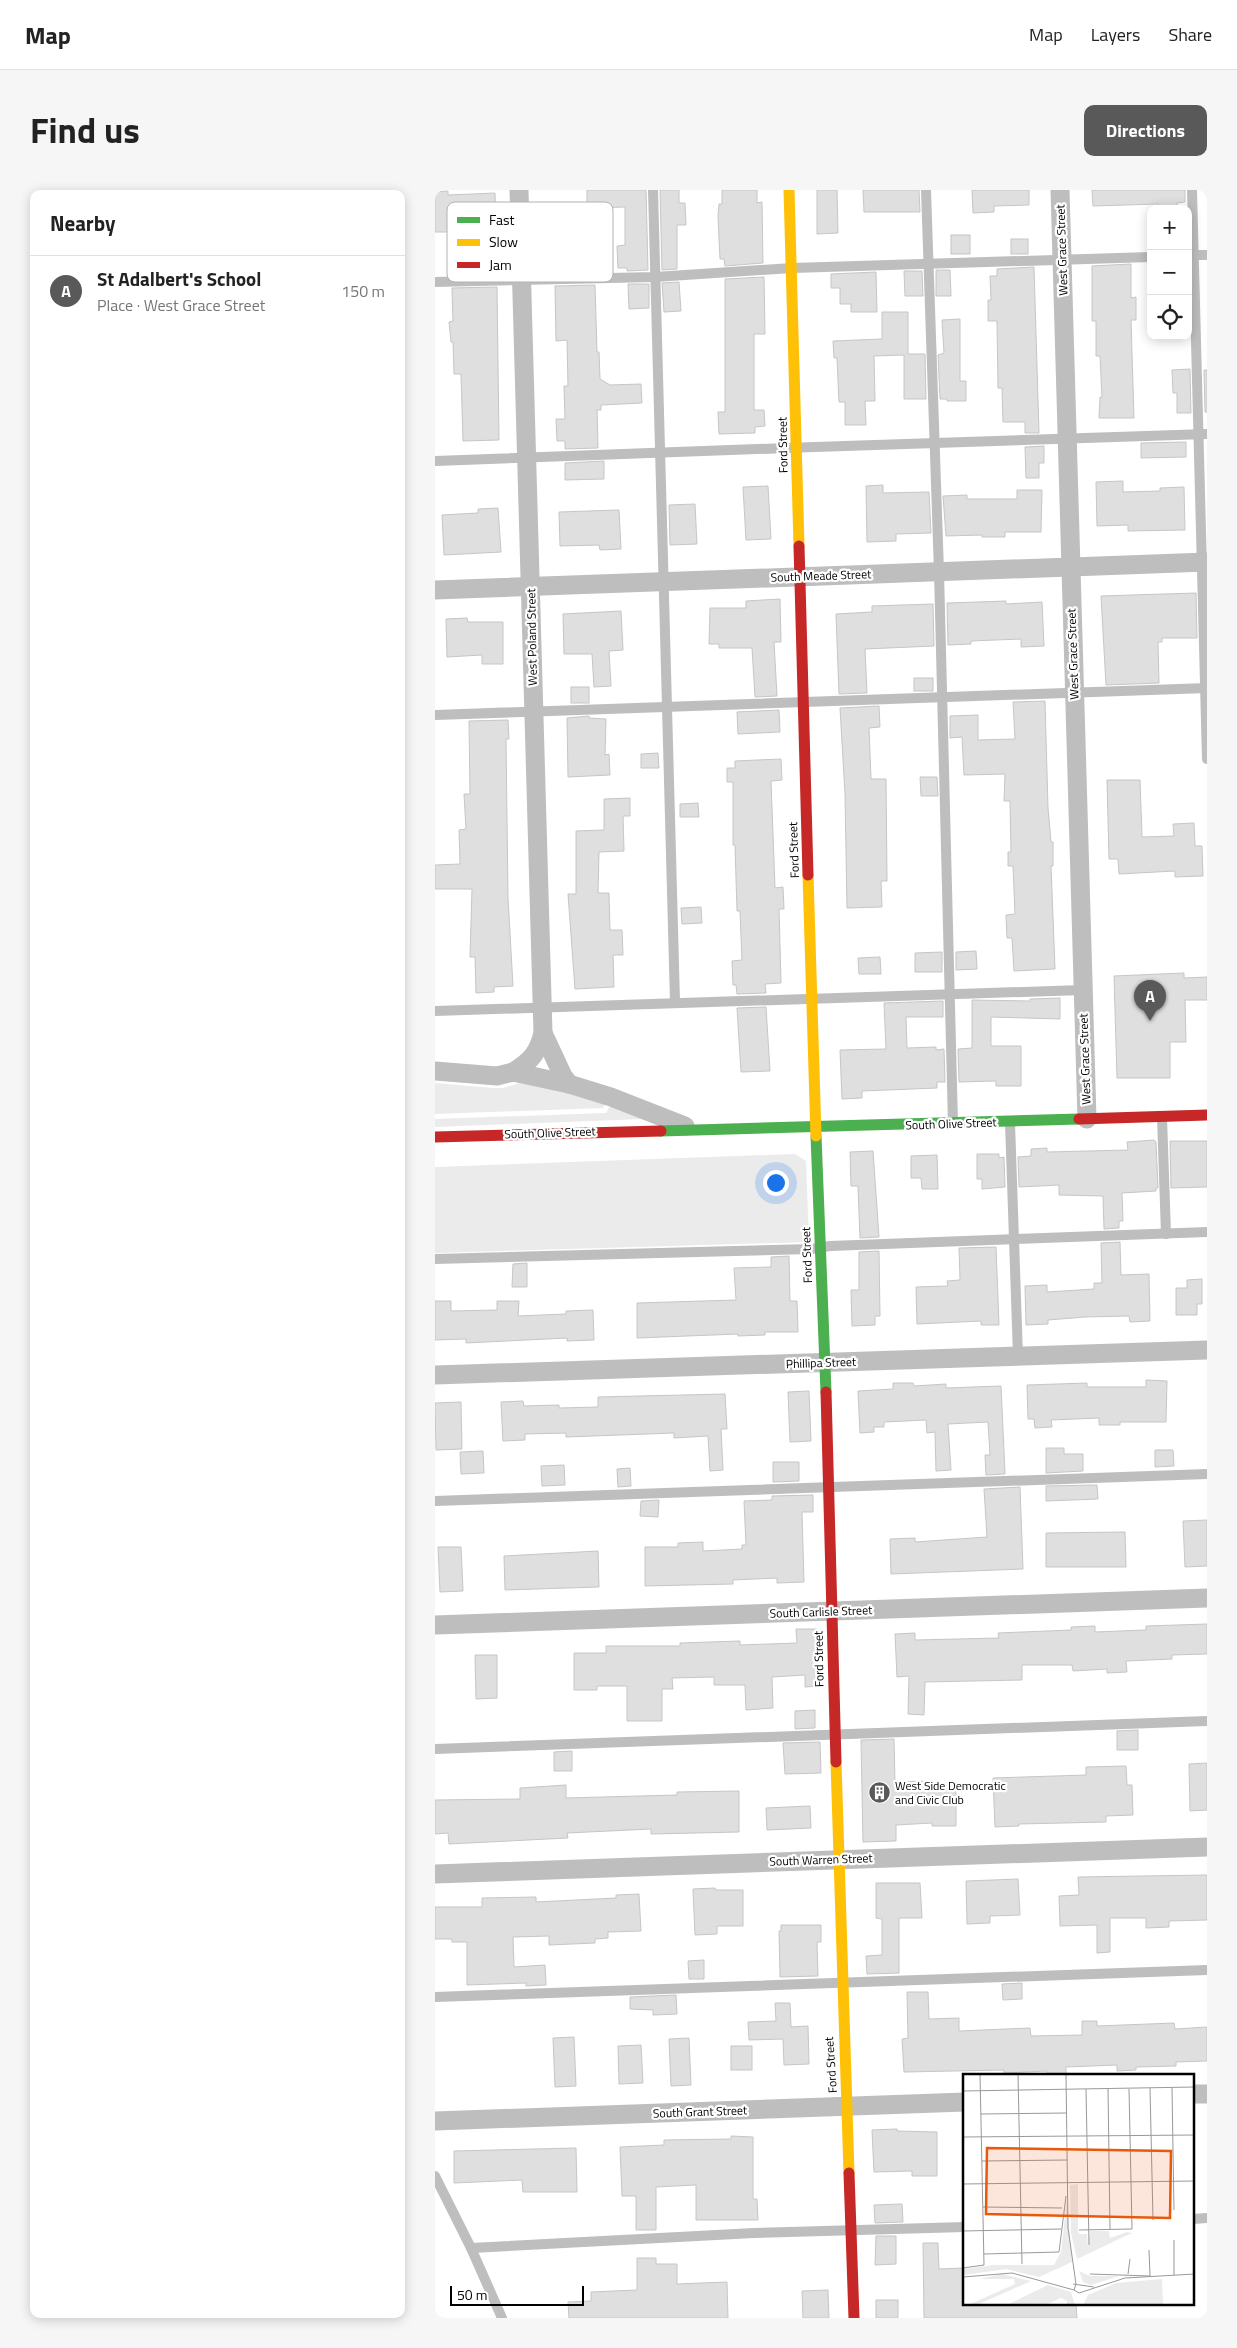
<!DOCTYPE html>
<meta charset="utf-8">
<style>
:root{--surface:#fff;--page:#f6f6f6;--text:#222;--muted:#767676;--line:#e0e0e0;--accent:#595959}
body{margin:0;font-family:"Titillium Web",sans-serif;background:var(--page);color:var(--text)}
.controls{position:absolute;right:15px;top:15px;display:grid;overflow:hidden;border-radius:10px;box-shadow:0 2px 12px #0003}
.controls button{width:45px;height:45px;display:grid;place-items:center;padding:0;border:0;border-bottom:1px solid var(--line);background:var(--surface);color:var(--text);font:25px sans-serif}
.scale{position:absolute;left:15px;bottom:12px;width:134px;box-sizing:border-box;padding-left:5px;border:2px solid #000;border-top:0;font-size:14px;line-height:18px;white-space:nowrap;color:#000;-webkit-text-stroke:4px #fff;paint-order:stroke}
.you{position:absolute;left:340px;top:992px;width:18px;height:18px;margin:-12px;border:4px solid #fff;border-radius:50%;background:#1a73e8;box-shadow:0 0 0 8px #1a73e833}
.badge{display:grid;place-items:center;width:32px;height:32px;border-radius:50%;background:var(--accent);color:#fff;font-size:16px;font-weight:700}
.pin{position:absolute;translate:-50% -41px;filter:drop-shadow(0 1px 2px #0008)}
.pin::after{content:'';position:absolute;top:26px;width:18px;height:15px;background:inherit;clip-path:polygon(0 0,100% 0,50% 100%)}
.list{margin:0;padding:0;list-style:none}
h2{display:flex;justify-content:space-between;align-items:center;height:65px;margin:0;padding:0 20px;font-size:21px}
h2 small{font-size:16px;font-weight:400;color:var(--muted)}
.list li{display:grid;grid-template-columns:32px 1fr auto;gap:15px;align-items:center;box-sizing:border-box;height:70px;padding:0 20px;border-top:1px solid var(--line)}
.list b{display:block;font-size:19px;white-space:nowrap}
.list p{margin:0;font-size:16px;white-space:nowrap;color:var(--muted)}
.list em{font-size:16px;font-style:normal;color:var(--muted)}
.icon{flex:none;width:28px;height:28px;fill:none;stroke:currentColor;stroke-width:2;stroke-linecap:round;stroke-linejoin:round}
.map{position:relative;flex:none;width:772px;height:2128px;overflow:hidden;border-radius:10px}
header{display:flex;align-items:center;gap:30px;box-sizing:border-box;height:70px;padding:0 25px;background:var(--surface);border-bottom:1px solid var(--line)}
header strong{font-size:24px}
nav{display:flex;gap:28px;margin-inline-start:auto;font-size:18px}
.intro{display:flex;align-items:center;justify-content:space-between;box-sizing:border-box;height:120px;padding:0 30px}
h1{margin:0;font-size:35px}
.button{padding:12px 22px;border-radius:10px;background:var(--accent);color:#fff;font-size:18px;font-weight:700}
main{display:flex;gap:30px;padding:0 30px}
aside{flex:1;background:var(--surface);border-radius:10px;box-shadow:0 2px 12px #0003}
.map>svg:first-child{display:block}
</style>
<header>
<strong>Map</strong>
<nav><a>Map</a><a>Layers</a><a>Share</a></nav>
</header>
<div class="intro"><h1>Find us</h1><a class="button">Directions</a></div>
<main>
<aside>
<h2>Nearby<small></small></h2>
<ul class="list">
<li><span class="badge">A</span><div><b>St Adalbert's School</b><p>Place · West Grace Street</p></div><em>150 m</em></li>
</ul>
</aside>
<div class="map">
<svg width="772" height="2128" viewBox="0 0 772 2128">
<rect width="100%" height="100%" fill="#fff"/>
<!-- green -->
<g fill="#ebebeb">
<path d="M0,893l58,5h11l15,-5 44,8 42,13 -2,4 -168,6z"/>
<path d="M175,916l33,13 -208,8v-8l171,-6z"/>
<path d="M360,964l11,7 3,81 -374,11v-86z"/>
</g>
<!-- building -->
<g fill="#dfdfdf" stroke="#c6c6c6">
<path d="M152,0h59l2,80 -21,1v-3h-9l-1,-22 8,-1v-38l-38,1z"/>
<path d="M225,0h19v13h6l1,22h-9v44l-15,1z"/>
<path d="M287,0h35v13l5,-1 1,61 -38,3 -1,-7h-4l-2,-43 1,-12h3z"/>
<path d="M382,0h20l1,43 -21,1z"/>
<path d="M428,0h56l1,22h-56z"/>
<path d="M537,0h57v15l-35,1v6l-21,1z"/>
<path d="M657,0h93v12l-8,1v6h-19v-5l-65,2z"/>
<path d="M13,1v4l47,-2 1,29 -37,1v9h-24v-40z"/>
<rect x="516" y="45" width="19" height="19"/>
<rect x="576" y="49" width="17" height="15"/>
<path d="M696,74v34l5,-1v23h-5l3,98h-35l1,-21h2l-2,-41h-4v-35h-4v-55z"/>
<path d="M599,77l5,166h-14v-11h-22l-1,-34h-4l-1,-67h-9v-21h3l-1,-24h7v-7z"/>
<path d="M501,80h14l1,26h-15z"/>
<path d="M469,81h18l1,25h-18z"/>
<path d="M441,82l1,40h-26v-8h-11v-16h-9v-14z"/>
<path d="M329,87l1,57h-11v76h10l1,16 -10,1v6l-36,1 -1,-22h7v-133z"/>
<path d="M244,92l2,29 -17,1 -2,-29z"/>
<path d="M193,94h21v24l-20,1z"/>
<path d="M160,95l2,67h2l1,27 10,6 31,-1 1,19 -41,2v5h-4l1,38 -33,1v-8h-8l-1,-22h9l-1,-33h4l-1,-46 -11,1 -1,-55z"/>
<path d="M62,97l2,153 -36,1 -2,-67h-7l-1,-32h-2l-2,-20 4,-1 -1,-33z"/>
<path d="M447,122h26v42h17l1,45h-22v-44l-30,1 1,45h-10l1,24h-21v-23h-6l-2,-44h-3l-1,-17 49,-2z"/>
<path d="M525,129v62h6v20h-19v-2h-7l-2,-44 6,-2 -2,-33z"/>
<path d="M755,179l1,44h-14v-20h-4l-1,-23z"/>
<path d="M769,180h3v42h-2z"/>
<path d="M751,252v15l-45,1v-15z"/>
<path d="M609,256v17h-5v15h-13l-1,-31z"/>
<path d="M169,271v18l-39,1v-17z"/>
<path d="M688,291v11l37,-1v-3l24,-1 1,43 -57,1v-6l-31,1 -1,-44z"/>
<path d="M448,295v8l46,-1 2,41 -35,1v7l-29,1 -1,-56z"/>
<path d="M333,296l3,53 -25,1 -3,-53z"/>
<path d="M582,300h25l-1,42h-36v5h-23v-2l-36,1 -3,-40 24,-1v4h50z"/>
<path d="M260,314l2,40 -27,1 -1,-40z"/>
<path d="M63,318l3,44 -57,3 -2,-40 36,-2v-4z"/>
<path d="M184,320l2,39 -21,1 -1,-5 -39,1 -1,-34z"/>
<path d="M761,403l1,45h-35v4h-4l1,41 -53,2 -5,-89z"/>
<path d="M345,409l1,43h-7l3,54 -22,1 -3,-49h-33v-4h-10l1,-36h36v-7z"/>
<path d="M571,411v3l36,-2 2,44 -23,1v-8l-50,2v3l-23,1 -1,-42z"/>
<path d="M498,414l1,42 -69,3 2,44 -28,1 -3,-80 36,-2v-6z"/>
<path d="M186,421l2,39 -14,1 2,35 -17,1 -2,-33h-28l-1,-40z"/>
<path d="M32,428l1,4h35v42h-21v-9l-35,2 -1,-38z"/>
<rect x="479" y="488" width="19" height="13"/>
<rect x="136" y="497" width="18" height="16"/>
<path d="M610,511l3,107 3,34h2v24h-2l4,103 -41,2 -2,-33h-5l-1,-23 9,-1 -2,-48h-5v-14h3l-1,-51h-6l1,-27 -41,1 -2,-38 -12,1v-22l28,-1v25l37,-1 -2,-37z"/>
<path d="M444,516l1,21 -11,1 2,51h15l1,102h-6l1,26 -35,1 -2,-114 -5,-86z"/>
<path d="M344,520l1,22 -42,2 -1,-22z"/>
<path d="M154,526v2l17,1 -1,36 4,-1 1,21 -42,2 -1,-59z"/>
<path d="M73,530l1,19h-3l2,159 5,88 -19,1v5l-18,1 -1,-36h-5l2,-68h-37v-24l25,-1 -1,-34 7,-1 -2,-35h6l-1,-73z"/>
<path d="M223,563l1,15h-18v-14z"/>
<path d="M346,569l1,21 -11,1 4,107 8,-1 1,22h-5l2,74 -16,1 1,9 -29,1 -1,-9h-3l-1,-24 10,-1 -2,-49h-3l-2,-66h-2v-63h-6v-14h8v-7z"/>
<path d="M485,587h17l1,19h-17z"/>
<path d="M672,590h33l2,57 32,-1 -1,-12 21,-1 1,23h7l1,30 -28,1v-6l-56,3 -1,-15h-9z"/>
<path d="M195,608v18h-7l1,35 -25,1 -1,41h11l1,37h12l1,25h-10l1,32 -39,2 -7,-95h8v-63l28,-1v-31z"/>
<path d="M263,613l1,14h-19v-13z"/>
<path d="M266,717l1,16 -20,1 -1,-16z"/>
<path d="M541,761l1,18 -21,1v-18z"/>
<path d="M507,762v20h-27v-19z"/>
<path d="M445,767l1,17h-22l-1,-16z"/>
<path d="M749,783v5l23,-1v23h-22l1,42h-16v36h-53l-3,-102z"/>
<path d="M625,808v21l-69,-2v29h30v40h-25v-5l-37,1 -1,-33 14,-1v-48l58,1v-2z"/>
<path d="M508,811v16h-37l1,31 29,-1v3l8,-1 1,33h-8v6l-75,3v7l-20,1 -2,-49 46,-1 -2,-46z"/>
<path d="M331,817l4,64 -29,1 -4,-64z"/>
<path d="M719,950l2,2 2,46h-2v3l-34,2 1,28h-4v7l-15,1 -1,-33 -44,-1v-10l-40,2 -1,-30 13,-1v-7l16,-1v4l81,-2 -1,-8z"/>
<path d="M735,951h37v46l-36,1z"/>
<path d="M438,961l6,86 -19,1 -2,-52h-7l-1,-34z"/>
<path d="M542,964h22v4l5,-1 1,30 -23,2v-10h-5z"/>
<path d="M502,965l1,34h-16l-1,-11h-10v-22z"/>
<path d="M685,1052l1,33 28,-1 1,47 -20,1 -1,-6 -44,1 -37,3v4l-22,1 -1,-39 22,-1v7l47,-3v-6h8l-1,-40z"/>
<path d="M561,1057l3,78h-18v-4l-64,3 -1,-37 32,-1 -1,-5 13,-1 -1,-32z"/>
<path d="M444,1061l1,65h-5v9l-23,1 -1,-36h8v-38z"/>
<path d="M354,1066l1,45h7l1,31h-33v3l-27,1v-2l-101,4v-35l99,-3 -2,-32 37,-1v-10z"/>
<path d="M92,1073v24h-15l1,-23z"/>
<path d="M767,1089v25h-5v11h-21v-27h11v-8z"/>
<path d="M0,1111h16v10l46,-1v-9h22l-1,15 48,-2v-3l27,-1 1,30 -27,1v-3l-101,5v-4l-31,1z"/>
<path d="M711,1190l21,1 -1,41h-46v3h-21v-7l-48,2 1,7 -17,1 -1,-9h-6l-1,-34 60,-2v4h59z"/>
<path d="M458,1193h20l1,3 32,-2v4l55,-2 4,88 -19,1 -1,-20h5l-2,-33 -40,2 3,46 -15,1 -1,-39 -8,1 -1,-13 -42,2v5h-10v5l-14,1 -2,-42 35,-2z"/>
<path d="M374,1201l2,50 -21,1 -2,-50z"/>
<path d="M290,1204l2,35h-6l2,41 -13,1 -2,-35 -34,2v-5l-108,4v-4l-41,1v6l-22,1 -2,-39 22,-1 1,5 35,-1v3l39,-1v-10z"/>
<path d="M26,1212l1,47 -26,1 -1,-47z"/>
<path d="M611,1258h18v6h19v17l-37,2z"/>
<path d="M720,1260h18l1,16 -19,1z"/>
<path d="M48,1261l1,22 -23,1 -1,-22z"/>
<path d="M338,1272h26v19l-26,1z"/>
<path d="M129,1275l1,20 -23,1 -1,-20z"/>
<path d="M195,1278l1,18 -13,1 -1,-18z"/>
<path d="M662,1295l1,14 -52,2v-15z"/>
<path d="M585,1297l3,82 -132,5 -1,-35 25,-1v4l72,-5 -3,-48z"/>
<path d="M378,1305v17h-11l2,70 -27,1v-5l-44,2v4l-88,2v-39h33v-4l25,-1v9l39,-2v-4h4l-2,-44 28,-1v-4z"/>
<path d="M224,1310l-1,17 -18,-1 1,-15z"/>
<path d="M772,1330v46l-22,1 -2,-46z"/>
<path d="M690,1342l1,35h-80v-34z"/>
<path d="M3,1357h23l2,44 -23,1z"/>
<path d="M163,1361l1,36 -94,3 -1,-34z"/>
<path d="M772,1434v30l-35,1v4l-46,2 1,11 -20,1v-4l-34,2 -1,-6h-50v15l-97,2 -1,33 -16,-1 1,-38 -12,1 -2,-43 20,-1v7l84,-2 -1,-5 73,-3v-3l24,-1v6l51,-2v-4z"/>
<path d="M361,1439h21l2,57 -14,1v-12l-33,2 1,31 -27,2 -1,-25h-31v-8l-42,1 1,11h-11v32h-35v-35h-30v4h-23v-37h32v-7h74v-3l60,-2v4l57,-2z"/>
<path d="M40,1465h22v43l-21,1z"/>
<path d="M380,1520v18l-20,1v-18z"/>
<path d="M703,1540v20h-21v-19z"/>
<path d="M459,1549l1,43 31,-1v7h30v38h-24v-3l-36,2v16l-33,1 -2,-102z"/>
<path d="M385,1552l1,31 -36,1 -2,-31z"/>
<path d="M137,1561v20h-18v-19z"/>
<path d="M772,1573v47l-17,1 -1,-47z"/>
<path d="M691,1576l1,19h5l1,30 -27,1v6l-87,2v2l-24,1 -2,-49 93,-3v-8z"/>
<path d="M131,1595v13l111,-3v-3l62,-1v41l-88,2v-5l-84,4 1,5 -119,6 -1,-11 -13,1v-34l85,-1v-11z"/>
<path d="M375,1616l1,22 -44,2 -1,-22z"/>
<path d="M772,1685v45l-38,1v6l-23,1v-10h-36v34l-13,1v-28l-37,1 -1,-30 20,-1 -1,-18z"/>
<path d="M583,1689l2,36 -30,1v7l-23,1 -1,-43z"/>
<path d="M441,1693h44l2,35h-23v55l-32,1 -1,-18 16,-1v-36l-6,-1z"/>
<path d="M280,1698l1,2h27v36h-26v8l-22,1 -2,-46z"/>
<path d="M204,1704l2,37 -33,1v6l-13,1v4l-46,2v-9l-36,1 1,30 31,-2 1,20 -20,1v-3l-59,2v-43h-15v-3h-17v-32h47v-9l54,-1v5l80,-4v-3z"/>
<path d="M346,1735h40v17h-4l1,34 -38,1 -1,-46h2z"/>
<path d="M269,1770v19h-15l-1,-18z"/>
<path d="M587,1793v16l-19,1 -1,-16z"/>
<path d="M472,1802h21l1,27 30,-1v13l71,-3 1,8 51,-1v-14h15v5l77,-3 1,6 32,-2v34l-31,1v4l-40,1v3l-19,1v-6l-51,2v9h-19v-5l-43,2v-3l-100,2 -2,-33 6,-1z"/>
<path d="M241,1805l1,19 -24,1v-5l-23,-1v-12z"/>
<path d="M340,1813h15l1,24 17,-1 1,38 -25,1 -1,-26 -34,1 -1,-18 28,-1z"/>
<path d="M139,1847l2,49 -21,1 -2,-49z"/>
<path d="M254,1848l2,47 -20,1 -2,-47z"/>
<path d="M206,1855l2,38 -24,1 -1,-38z"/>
<rect x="296" y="1856" width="21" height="24"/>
<path d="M462,1939v2l40,1v44h-25v-5l-38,1 -2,-42z"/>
<path d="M296,1946l22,1v62h4l1,21h-62v-35l-40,2v43h-20v-34h-14l-2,-49 44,-2v-5l67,-1z"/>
<path d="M141,1958l1,44h-54l-1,-12 -68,3v-32z"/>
<path d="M467,2014l1,18 -28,1 -1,-18z"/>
<path d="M441,2046h20v28l-21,1z"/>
<path d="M488,2053h15l1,26 26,-1v36h111l1,14h-153z"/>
<path d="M202,2068h19v6h21v20l50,-2 1,36h-159l-1,-16 23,-1v-9l46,-2z"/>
<path d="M393,2100l1,28h-26l-1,-27z"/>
<rect x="441" y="2110" width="22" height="18"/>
</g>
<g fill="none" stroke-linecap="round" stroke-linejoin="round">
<!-- lane -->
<g stroke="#bebebe" stroke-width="10">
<path d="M218,0l22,812"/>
<path d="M491,0l13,382 14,552"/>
<path d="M757,0l15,569"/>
<path d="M754,65h18"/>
<path d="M0,92l220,-5 137,-9 359,-11"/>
<path d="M0,271c257,-10 515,-19 772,-27"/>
<path d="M0,525l772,-27"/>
<path d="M0,821l648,-21"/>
<path d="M727,927l4,117"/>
<path d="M575,933l8,233"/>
<path d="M0,1069l377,-10 18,-3 377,-14"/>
<path d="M0,1311l772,-27"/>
<path d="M0,1559l772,-28"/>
<path d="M0,1807l772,-27"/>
<path d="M0,1986l36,72 31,70"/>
<path d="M758,2029l14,-1"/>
<path d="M36,2058l283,-15 211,-6"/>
</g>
<!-- street -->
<g stroke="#bebebe" stroke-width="19">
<path d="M625,0l27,929"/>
<path d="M0,400l772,-28"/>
<path d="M108,843l20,43 6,8"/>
<path d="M0,881l62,5 16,-4 56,12 42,13 74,29"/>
<path d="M78,882c18,-11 25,-19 30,-39l-24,-843"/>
<path d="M0,1185l772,-25"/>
<path d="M0,1435l772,-27"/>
<path d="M0,1684l772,-27"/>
<path d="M758,1904h14"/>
<path d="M0,1931l530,-19"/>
</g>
<!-- fast -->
<g stroke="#4caf50" stroke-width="11">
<path d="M226,941l418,-12"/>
<path d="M381,946l10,256"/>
</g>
<!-- slow -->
<g stroke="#ffc107" stroke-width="11">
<path d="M354,0l10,356"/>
<path d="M373,685l8,261"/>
<path d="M401,1572l13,411"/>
</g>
<!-- jam -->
<g stroke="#c62828" stroke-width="11">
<path d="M364,356l9,329"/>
<path d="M644,929l128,-4"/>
<path d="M0,947l226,-6"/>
<path d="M391,1202l10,370"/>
<path d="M414,1983l5,145"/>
</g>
</g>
<!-- icons -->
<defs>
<symbol id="building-disc" viewBox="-11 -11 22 22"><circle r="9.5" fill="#595959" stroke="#fff"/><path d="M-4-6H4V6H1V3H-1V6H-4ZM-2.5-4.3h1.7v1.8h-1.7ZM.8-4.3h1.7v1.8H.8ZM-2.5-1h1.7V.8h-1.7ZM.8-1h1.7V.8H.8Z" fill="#fff"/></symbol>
</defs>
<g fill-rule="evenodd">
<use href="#building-disc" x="432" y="1590" width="25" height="25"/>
</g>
<g text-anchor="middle" stroke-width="4.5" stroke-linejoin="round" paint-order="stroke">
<!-- street labels -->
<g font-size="12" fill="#000" stroke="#fff">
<text transform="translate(627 60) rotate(-92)" y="4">West Grace Street</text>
<text transform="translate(348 255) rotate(-91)" y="4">Ford Street</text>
<text transform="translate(386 386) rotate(-2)" y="4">South Meade Street</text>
<text transform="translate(97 447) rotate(-91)" y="4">West Poland Street</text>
<text transform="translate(638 464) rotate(-92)" y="4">West Grace Street</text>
<text transform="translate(359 660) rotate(-92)" y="4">Ford Street</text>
<text transform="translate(650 869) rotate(-92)" y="4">West Grace Street</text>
<text transform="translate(516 934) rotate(-2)" y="4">South Olive Street</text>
<text transform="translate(115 943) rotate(-2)" y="4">South Olive Street</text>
<text transform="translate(372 1065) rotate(-92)" y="4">Ford Street</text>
<text transform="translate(386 1173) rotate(-2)" y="4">Phillipa Street</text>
<text transform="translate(386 1422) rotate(-2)" y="4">South Carlisle Street</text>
<text transform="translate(384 1469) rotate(-91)" y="4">Ford Street</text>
<text transform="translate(386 1670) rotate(-2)" y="4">South Warren Street</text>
<text transform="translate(396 1875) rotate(-94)" y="4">Ford Street</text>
<text transform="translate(265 1922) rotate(-2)" y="4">South Grant Street</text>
</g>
<!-- poi labels -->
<g font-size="12" fill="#000" stroke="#fff" text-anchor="start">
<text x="460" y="1600">West Side Democratic<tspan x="460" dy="14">and Civic Club</tspan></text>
</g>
</g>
<!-- overview -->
<g transform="translate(528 1884)">
<rect width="231" height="231" fill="#fff"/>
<path d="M115,110v47l1,3h8l1,14 2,-17h19l1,7 17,-6 5,1 -55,26 -6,-26 -1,-48zM104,124l5,64 -33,15 -33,-8 -42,6v-6l29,-4h61l7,-13zM116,197l11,5h29l-28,9 -8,-3zM39,200l29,7 -54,24h-9l47,-21 -1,-5h-35zM199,205l1,26h-80l5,-10 28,-12zM85,211l23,7 4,13h-8v-4l-6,-3 -16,7h-38z" fill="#ebebeb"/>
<path fill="none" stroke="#999" stroke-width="1" d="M55,0l4,190M103,0l2,154 8,56M145,14l2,142M187,14l3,132M209,14l2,122M123,15l3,156M0,17l232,-4M18,40l85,-1M0,63l232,-2M19,87l85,-1M0,110l232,-3M20,133l79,1M116,156l53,-1 -3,-140M0,157l98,-2M211,166v35M21,180l75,-2 7,-56M0,194l21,-3 -4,-191M127,200l60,2 -1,-26M165,200l2,-15M0,203l49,-4 62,17M110,210l21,3M113,210l-2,6 5,3 46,-15 70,-4"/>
<path fill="#e8590c" fill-opacity="0.15" stroke="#e8590c" stroke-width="2.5" d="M24,74l184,3 -1,67 -184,-4z"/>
<rect width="231" height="231" fill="none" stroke="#000" stroke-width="2.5"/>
</g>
<!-- legend -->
<rect x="12" y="12" width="166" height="80" rx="8" fill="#fff" stroke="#b2b2b2" stroke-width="1"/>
<rect x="22" y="27" width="23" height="6" fill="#4caf50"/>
<rect x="22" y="49" width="23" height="7" fill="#ffc107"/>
<rect x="22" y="72" width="23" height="6" fill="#c62828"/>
<g font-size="14" fill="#000">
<text x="54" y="35">Fast</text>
<text x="54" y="57">Slow</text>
<text x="54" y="80">Jam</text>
</g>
</svg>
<div class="controls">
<button>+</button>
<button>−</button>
<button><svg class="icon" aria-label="locate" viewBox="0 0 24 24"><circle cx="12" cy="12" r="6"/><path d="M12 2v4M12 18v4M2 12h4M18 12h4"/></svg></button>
</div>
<div class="scale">50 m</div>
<div class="you"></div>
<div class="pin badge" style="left:715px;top:831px">A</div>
</div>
</main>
